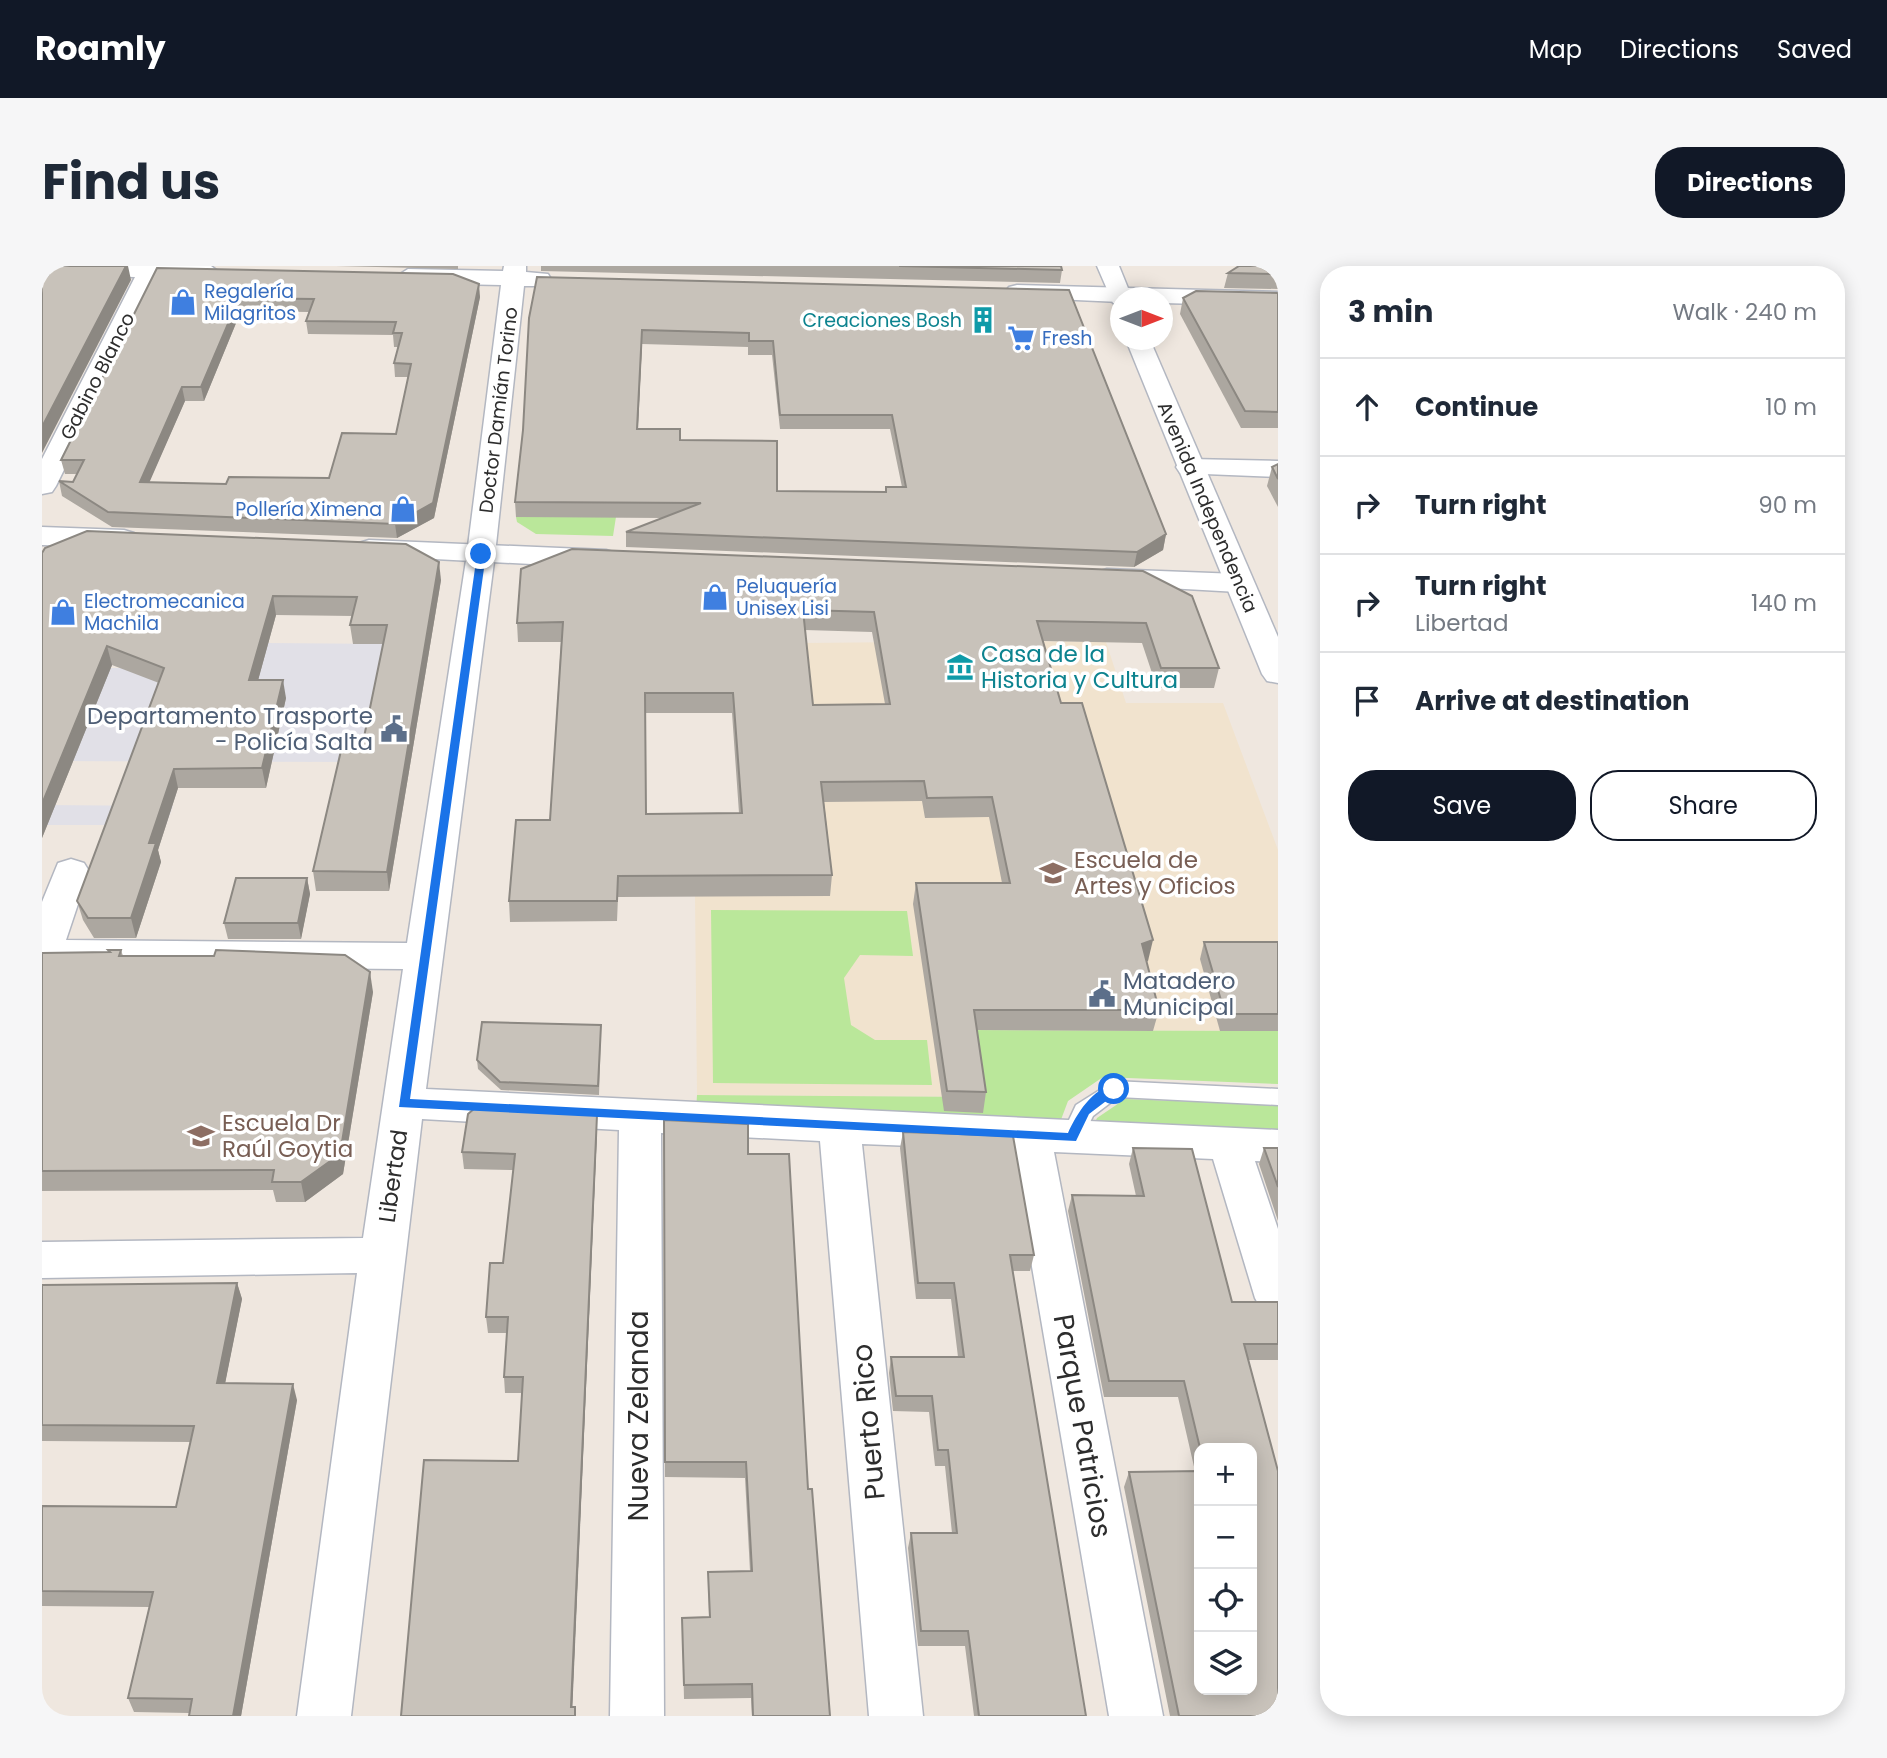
<!DOCTYPE html>
<meta charset="utf-8">
<style>
:root{--surface:#fff;--page:#f6f6f7;--text:#1f2937;--muted:#747a83;--line:#e0e1e3;--accent:#111827}
body{margin:0;font-family:Poppins,sans-serif;background:var(--page);color:var(--text)}
.controls{position:absolute;right:21px;bottom:21px;display:grid;overflow:hidden;border-radius:14px;box-shadow:0 4px 18px #0003}
.controls button{width:63px;height:63px;display:grid;place-items:center;padding:0;border:0;border-bottom:2px solid var(--line);background:var(--surface);color:var(--text);font:35px sans-serif}
.compass{position:absolute;left:1068px;top:21px;width:63px;height:63px;border-radius:50%;background:var(--surface);box-shadow:0 4px 18px #0003;rotate:90deg}
.stop{position:absolute;width:21px;height:21px;margin:-16px;border:5px solid #1a73e8;border-radius:50%;background:#fff}
.stop.end{background:#1a73e8;border-color:#fff;box-shadow:0 2px 7px #0008}
.list{margin:0;padding:0;list-style:none}
h2{display:flex;justify-content:space-between;align-items:center;height:91px;margin:0;padding:0 28px;font-size:30px}
h2 small{font-size:23px;font-weight:400;color:var(--muted)}
.list li{display:grid;grid-template-columns:46px 1fr auto;gap:21px;align-items:center;box-sizing:border-box;height:98px;padding:0 28px;border-top:2px solid var(--line)}
.list b{display:block;font-size:26px;white-space:nowrap}
.list p{margin:0;font-size:23px;white-space:nowrap;color:var(--muted)}
.list em{font-size:23px;font-style:normal;color:var(--muted)}
.actions{display:flex;gap:14px;padding:21px 28px}
.actions a{flex:1;padding:16px 0;border:2px solid var(--accent);border-radius:28px;text-align:center;font-size:24px;color:var(--accent)}
.actions .main{background:var(--accent);color:#fff}
.icon{flex:none;width:38px;height:38px;fill:none;stroke:currentColor;stroke-width:2;stroke-linecap:round;stroke-linejoin:round}
.map{position:relative;flex:none;width:1236px;height:1450px;overflow:hidden;border-radius:28px}
header{display:flex;align-items:center;gap:42px;box-sizing:border-box;height:98px;padding:0 35px;background:var(--accent);color:#fff}
header strong{font-size:33px}
nav{display:flex;gap:38px;margin-inline-start:auto;font-size:24px}
.intro{display:flex;align-items:center;justify-content:space-between;box-sizing:border-box;height:168px;padding:0 42px}
h1{margin:0;font-size:49px}
.button{padding:18px 32px;border-radius:28px;background:var(--accent);color:#fff;font-size:24px;font-weight:700}
main{display:flex;gap:42px;padding:0 42px}
aside{flex:1;background:var(--surface);border-radius:28px;box-shadow:0 4px 18px #0003}
.map>svg:first-child{display:block}
</style>
<header>
<strong>Roamly</strong>
<nav><a>Map</a><a>Directions</a><a>Saved</a></nav>
</header>
<div class="intro"><h1>Find us</h1><a class="button">Directions</a></div>
<main>
<div class="map">
<svg width="1236" height="1450" viewBox="0 0 1236 1450">
<rect width="100%" height="100%" fill="#efe7df"/>
<!-- industrial -->
<g fill="#e1e0e7">
<path d="M226,377l121,1 -23,118 -324,-1 41,-93h178z"/>
<path d="M0,539l131,1 -7,19h-124z"/>
</g>
<!-- education -->
<path fill="#f1e3ce" d="M983,375l81,1 20,61h97l55,147v181l-307,-1 9,67 -283,-2 -2,-199 135,-1 -27,-252z"/>
<!-- green -->
<g fill="#bae79a">
<path d="M576,238l-5,32 -77,-2 -19,-12 -1,-5h64z"/>
<path d="M669,644l196,1 6,45 -53,-1 -16,23 7,47 24,15h52l5,45 -219,-2z"/>
<path d="M928,764l308,1v53l-175,-7 -35,24 -9,24 -363,-14 1,-16 283,2z"/>
<path d="M1083,833l153,6v36l-188,-8 7,-15z"/>
</g>
<g fill="none" stroke-linecap="round" stroke-linejoin="round">
<defs>
<path id="service" d="M1072,815l164,8v16l-160,-8 -25,19 -13,27 -8,3 -8,-3 -3,-6 15,-32z"/>
<g id="minor">
<path d="M0,0h169l8,6 -11,7 -50,-1 -102,208 -4,6 -10,2v-35l93,-182 -93,-2z"/>
<path d="M462,0h22v6l22,2 3,5 -11,7h-16l-29,268 -69,535 852,41v32l-23,-1 23,68v87l-16,-5 -7,-13 -42,-139 -159,-7 109,564h-54l-97,-566 -150,-6 61,572h-54l-49,-575 -159,-8 3,583h-54l9,-586 -197,-11 -71,597h-54l60,-443 -315,5v-36l321,-4 40,-269 -361,-3v-64l16,-39 13,-4 13,4 5,8 -23,69 341,3 60,-389 34,-269 -93,-2 -11,-7 11,-7 95,2z"/>
<path d="M975,19l261,7v14l-116,-3v-5h-42v4l-111,-5 -4,-5 4,-5z"/>
<path d="M1148,193l88,2v16l-98,-4 -4,-6 4,-6z"/>
</g>
<g id="tertiary">
<path d="M0,261l82,3 10,3 4,6 -4,6 -10,3 -82,-3z"/>
<path d="M327,274l237,10 10,3 5,6 -5,6 -10,3 -247,-13 -4,-6 4,-6z"/>
<path d="M1065,303l131,5 10,3 5,6 -5,6 -10,3 -141,-8 -5,-6 5,-6z"/>
</g>
<g id="secondary">
<path d="M1055,0h22l13,32h-12v7l-7,-2z"/>
<path d="M1084,74h24l128,297v46l-11,-2 -5,-7z"/>
</g>
</defs>
<!-- service casing -->
<use href="#service" stroke="#b3b7c1" stroke-width="3"/>
<!-- minor casing -->
<use href="#minor" stroke="#b3b7c1" stroke-width="3"/>
<!-- tertiary casing -->
<use href="#tertiary" stroke="#b3b7c1" stroke-width="3"/>
<!-- secondary casing -->
<use href="#secondary" stroke="#b3b7c1" stroke-width="3"/>
<!-- service -->
<use href="#service" fill="#fff" fill-rule="evenodd"/>
<!-- minor -->
<use href="#minor" fill="#fff" fill-rule="evenodd"/>
<!-- tertiary -->
<use href="#tertiary" fill="#fff" fill-rule="evenodd"/>
<!-- secondary -->
<use href="#secondary" fill="#fff" fill-rule="evenodd"/>
</g>
<!-- wall -->
<g fill="#aca7a0" fill-rule="evenodd">
<path d="M294,0h122v3z"/>
<path d="M499,0h520l1,4 -2,13 -519,-12z"/>
<path d="M1236,0v23l-54,-1 4,-15z"/>
<path d="M115,2l323,29 -46,221 -37,20 -285,-11 -50,-31 -3,-15 14,1 4,-8h-12l-4,-14zM199,45l68,1 -3,9 2,13 85,1 1,12h4l-4,16 1,14h13l-12,57 -67,44 -103,6 -77,-2 36,-81h19z"/>
<path d="M1027,24l97,244 -3,16 -29,17 -508,-20v-15l37,-14 -147,-1 -1,-15 8,-72 6,-112zM600,78l106,3v8h24l8,74h110l12,58h-16v5l-109,-1 -97,-51 -42,-11z"/>
<path d="M1236,27v135h-37l-61,-114 3,-16z"/>
<path d="M1236,198v43l-11,-21 5,-19z"/>
<path d="M0,287l399,27 -52,311h-73l-3,-20 50,-129 21,-98h-31l-3,-19 3,-9 -77,-1 -18,65 28,18 -20,90h-88l-20,62 3,12 -25,76h-42l-11,-18 -6,-19 82,-218 -47,-18 -70,173z"/>
<path d="M1101,305l76,97 -5,20h-57l-15,-45 -99,-2 18,62 87,258 -2,1 13,48 -6,21 -176,-1 9,62 -3,21 -39,-2 -31,-207 3,-21h86l-13,-66 -64,1 -3,-17 -98,1 8,73 -2,21 -212,1 -1,24 -107,1 -1,-21 41,-81 11,-178h-43l-1,-19zM763,364l67,2 13,72 -72,1zM603,447h87l7,100 -93,1z"/>
<path d="M265,612l3,16 -9,45h-73l-4,-16z"/>
<path d="M1162,676h74v89h-58l-20,-72z"/>
<path d="M66,684h13l2,6 250,36 -30,182 -38,28h-29l-3,-12 -231,1v-238l67,-1z"/>
<path d="M559,768l-2,61 -98,-5 -23,-21 -1,-9z"/>
<path d="M555,849v16l-25,576h3l1,9h-175l117,-255 4,-68h-17l-1,-16 3,-44h-19l-2,-16 17,-54 10,-93 -49,-1 -2,-17z"/>
<path d="M622,854l84,34 60,335 22,227h-78l-1,-18 -67,1 -2,-81 27,-1 -1,-45 42,-1 -5,-93 -80,-1z"/>
<path d="M861,866l131,123 -4,16h-17l73,445h-112l-9,-70h-47l-10,-98 3,-15h41l-7,-67h-10l-6,-54 -36,-1 -4,-38 2,-16h67l-7,-58h-35l-16,-151z"/>
<path d="M1091,882l99,154h46v58h-30l30,356h-108l-46,-229 5,-15 66,-1 -17,-74h-74l-36,-186 4,-16 64,1 -7,-32zM1157,1182h53l-53,242z"/>
<path d="M1222,882h14v73l-19,-57z"/>
<path d="M195,1017l5,16 -17,84 72,17 -56,316h-52v-3l-55,-1 -6,-14 21,-91 -107,-1v-100l134,1 15,-65 -149,-1v-156z"/>
</g>
<!-- shaded-wall -->
<g fill="#8c8882">
<path d="M84,0h2l3,14 -89,173v-26z"/>
<path d="M437,18l1,13 -46,221 -37,20 -2,-14z"/>
<path d="M197,32l2,13 -37,90 -3,-14z"/>
<path d="M600,64v14l-5,99v-14z"/>
<path d="M140,121l3,14 -42,96 -3,-15z"/>
<path d="M1124,268l-3,16 -29,17 3,-15z"/>
<path d="M397,296l2,18 -52,311 -2,-19z"/>
<path d="M231,330l3,19 -23,84 -4,-19z"/>
<path d="M65,380l5,19 -70,173v-34z"/>
<path d="M241,414l3,18 -20,90 -4,-20z"/>
<path d="M132,503l4,19 -20,62 3,12 -25,76 -5,-20 18,-75z"/>
<path d="M265,612l3,16 -9,45 -3,-16z"/>
<path d="M1111,674l-5,21 -11,3 5,-20z"/>
<path d="M328,706l3,20 -30,182 -38,28 -4,-20z"/>
<path d="M555,849v16l-25,585 -1,-9z"/>
<path d="M195,1017l5,16 -20,100 -5,-16z"/>
<path d="M251,1118l4,16 -56,316h-8z"/>
</g>
<!-- building -->
<g fill="#c8c2ba" stroke="#8c8882" stroke-width="2" fill-rule="evenodd">
<path d="M0,0h84l-84,161z"/>
<path d="M857,0h162l1,4z"/>
<path d="M1197,0h39v8l-50,-1z"/>
<path d="M115,2l296,6 26,10 -46,219 -38,21 -287,-12 -49,-31 14,1 11,-22h-23zM197,32l75,1 -8,22 90,1 -3,11h9l-8,30 17,1 -15,70 -54,-1 -13,45 -100,-1 -3,7 -86,-2 42,-95h19z"/>
<path d="M495,11l532,13 97,244 -29,18 -511,-20 75,-29 -186,-1 8,-72 6,-112zM600,64l107,3v8h24l7,74h112l14,72h-20v5l-109,-1v-50l-97,-1v-11h-43z"/>
<path d="M1154,25l82,2v119l-33,-1 -62,-113z"/>
<path d="M1236,198v15l-6,-12z"/>
<path d="M45,265l319,13 33,18 -52,310 -74,-1 30,-129h20l24,-117h-37l7,-28 -84,-1 -24,84h34l-21,88 -88,1 -25,74h7l-25,75h-43l-11,-17 87,-233 -57,-22 -65,158v-251l3,-5z"/>
<path d="M530,283l571,22 49,25 27,72h-58l-15,-45 -109,-2 24,82h21l71,237 -11,4 17,66h-185l12,82 -39,-1 -31,-208h94l-18,-86 -65,1 -3,-17 -103,1 11,93 -214,1 -1,25h-108l7,-81h34l13,-198 -46,1 4,-54zM761,344l71,2 16,92 -77,1zM603,427h88l9,120 -96,1z"/>
<path d="M194,612h71l-9,45h-74z"/>
<path d="M1162,676h74v72h-53z"/>
<path d="M66,684h13l-2,6h95l2,-6 129,5 25,17 -30,182 -39,28h-29l2,-12 -232,1v-218l68,-1z"/>
<path d="M440,756l119,3 -3,61 -98,-4 -23,-22z"/>
<path d="M433,842l122,7 -26,592h4v9h-174l23,-256 94,1 5,-84h-19l4,-60h-22l4,-54h13l12,-109 -53,-2 6,-38z"/>
<path d="M622,854l84,4v30h41l19,335h4l18,227h-77l-1,-32 -68,1 -2,-67 28,-1 -2,-45 44,-1 -6,-109h-81z"/>
<path d="M861,866l110,4 21,119h-24l76,461h-107l-11,-85h-47l-10,-98h46l-9,-83h-10l-6,-54h-36l-5,-39h73l-10,-74h-36z"/>
<path d="M1091,882l59,1 40,153h46v42h-34l34,127v245h-99l-50,-244 70,-1v219h53v-242h-52l-16,-67h-75l-37,-186 72,1z"/>
<path d="M1222,882h14v39z"/>
<path d="M195,1017l-20,100 76,1 -60,332h-44l3,-17 -64,-1 25,-106 -111,-1v-85l134,1 18,-81 -152,-1v-140z"/>
</g>
<!-- route -->
<path fill="#1a73e8" d="M439,285l5,3 -76,545 658,34c8,-18 27,-50 50,-47v6l-29,22 -13,27 -677,-34 78,-553z"/>
<!-- icons -->
<defs>
<symbol id="shop-bare" viewBox="-9 -9 18 18"><path d="M-5-2.5h2.3a2.7 3.5 0 0 1 5.4 0H5L5.5 6h-11ZM-1.5-2.5h3a1.5 2.3 0 0 0-3 0Z" fill="#3f7fe0" stroke="#fff" stroke-width="2.5" paint-order="stroke"/></symbol>
<symbol id="building-bare" viewBox="-9 -9 18 18"><path d="M-4-6H4V6H1V3H-1V6H-4ZM-2.5-4.3h1.7v1.8h-1.7ZM.8-4.3h1.7v1.8H.8ZM-2.5-1h1.7V.8h-1.7ZM.8-1h1.7V.8H.8Z" fill="#0f9aa8" stroke="#fff" stroke-width="2.5" paint-order="stroke"/></symbol>
<symbol id="supermarket-bare" viewBox="-9 -9 18 18"><path d="M-6-5.5h2.5l.6 2H6L4.5 2H-2.5L-4.4-4H-6ZM-1.5 3.2a1.3 1.3 0 1 0 .1 0ZM3 3.2a1.3 1.3 0 1 0 .1 0Z" fill="#3f7fe0" stroke="#fff" stroke-width="2.5" paint-order="stroke"/></symbol>
<symbol id="museum-bare" viewBox="-9 -9 18 18"><path d="M0-6L6-3V-2H-6V-3ZM-5-1h2V3h-2ZM-1-1h2V3h-2ZM3-1h2V3H3ZM-6 4H6V6H-6Z" fill="#0f9aa8" stroke="#fff" stroke-width="2.5" paint-order="stroke"/></symbol>
<symbol id="civic-bare" viewBox="-9 -9 18 18"><path d="M-.6-6.5H3V-4.5H.6V-3L4-1V1h2V6H-6V1h2V-1L-.6-3ZM-1.2 2.5V6h2.4V2.5Z" fill="#5c6f8a" stroke="#fff" stroke-width="2.5" paint-order="stroke"/></symbol>
<symbol id="university-bare" viewBox="-9 -9 18 18"><path d="M0-5L7-2L0 1L-7-2ZM-4 1L0 2.5L4 1V4Q0 6-4 4Z" fill="#8d6e63" stroke="#fff" stroke-width="2.5" paint-order="stroke"/></symbol>
<symbol id="school-bare" viewBox="-9 -9 18 18"><path d="M0-5L7-2L0 1L-7-2ZM-4 1L0 2.5L4 1V4Q0 6-4 4Z" fill="#8d6e63" stroke="#fff" stroke-width="2.5" paint-order="stroke"/></symbol>
</defs>
<g fill-rule="evenodd">
<use href="#shop-bare" x="122" y="17" width="38" height="38"/>
<use href="#building-bare" x="922" y="35" width="38" height="38"/>
<use href="#supermarket-bare" x="960" y="53" width="38" height="38"/>
<use href="#shop-bare" x="342" y="224" width="38" height="38"/>
<use href="#shop-bare" x="654" y="312" width="38" height="38"/>
<use href="#shop-bare" x="2" y="327" width="38" height="38"/>
<use href="#museum-bare" x="899" y="382" width="38" height="38"/>
<use href="#civic-bare" x="333" y="444" width="38" height="38"/>
<use href="#university-bare" x="992" y="588" width="38" height="38"/>
<use href="#civic-bare" x="1041" y="709" width="38" height="38"/>
<use href="#school-bare" x="140" y="851" width="38" height="38"/>
</g>
<g text-anchor="middle" stroke-width="7" stroke-linejoin="round" paint-order="stroke">
<!-- far-shop labels -->
<g font-size="19" fill="#366cbe" stroke="#fff" text-anchor="start">
<text x="162" y="32">Regalería<tspan x="162" dy="22">Milagritos</tspan></text>
<text x="1000" y="79">Fresh</text>
<text x="340" y="250" text-anchor="end">Pollería Ximena</text>
<text x="694" y="327">Peluquería<tspan x="694" dy="22">Unisex Lisi</tspan></text>
<text x="42" y="342">Electromecanica<tspan x="42" dy="22">Machila</tspan></text>
</g>
<!-- far-culture labels -->
<g font-size="19" fill="#0d838f" stroke="#fff" text-anchor="end">
<text x="920" y="61">Creaciones Bosh</text>
</g>
<!-- far-street labels -->
<g font-size="19" fill="#2d2d2d" stroke="#fff">
<text transform="translate(55 110) rotate(-63)" y="7">Gabino Blanco</text>
<text transform="translate(456 144) rotate(-83)" y="7">Doctor Damián Torino</text>
<text transform="translate(1166 241) rotate(67)" y="7">Avenida Independencia</text>
</g>
<!-- culture labels -->
<g font-size="23" fill="#0d838f" stroke="#fff" text-anchor="start">
<text x="939" y="396">Casa de la<tspan x="939" dy="26">Historia y Cultura</tspan></text>
</g>
<!-- service labels -->
<g font-size="23" fill="#4e5e75" stroke="#fff" text-anchor="end">
<text x="331" y="458">Departamento Trasporte<tspan x="331" dy="26">- Policía Salta</tspan></text>
<text x="1081" y="723" text-anchor="start">Matadero<tspan x="1081" dy="26">Municipal</tspan></text>
</g>
<!-- education labels -->
<g font-size="23" fill="#785e54" stroke="#fff" text-anchor="start">
<text x="1032" y="602">Escuela de<tspan x="1032" dy="26">Artes y Oficios</tspan></text>
<text x="180" y="865">Escuela Dr<tspan x="180" dy="26">Raúl Goytia</tspan></text>
</g>
<!-- street labels -->
<g font-size="23" fill="#2d2d2d" stroke="#fff">
<text transform="translate(351 910) rotate(-82)" y="8">Libertad</text>
</g>
<!-- near-street labels -->
<g font-size="28" fill="#2d2d2d" stroke="#fff">
<text transform="translate(596 1150) rotate(-90)" y="10">Nueva Zelanda</text>
<text transform="translate(826 1156) rotate(-95)" y="10">Puerto Rico</text>
<text transform="translate(1041 1160) rotate(80)" y="10">Parque Patricios</text>
</g>
</g>
</svg>
<div class="controls">
<button>+</button>
<button>−</button>
<button><svg class="icon" aria-label="locate" viewBox="0 0 24 24"><circle cx="12" cy="12" r="6"/><path d="M12 2v4M12 18v4M2 12h4M18 12h4"/></svg></button>
<button><svg class="icon" aria-label="layers" viewBox="0 0 24 24"><path d="M12 4l9 5-9 5-9-5zM3 14l9 5 9-5"/></svg></button>
</div>
<svg class="compass" viewBox="-18 -18 36 36"><path d="M0-13l5 13h-10z" fill="#e53935"/><path d="M0 13l5-13h-10z" fill="#747a83"/></svg>
<div class="stop" style="left:1072px;top:823px"></div>
<div class="stop end" style="left:439px;top:288px"></div>
</div>
<aside>
<h2>3 min<small>Walk · 240 m</small></h2>
<ul class="list">
<li><svg class="icon" aria-label="ahead" viewBox="0 0 24 24"><path d="M12 20V5M6 11l6-6 6 6"/></svg><div><b>Continue</b></div><em>10 m</em></li>
<li><svg class="icon" aria-label="right" viewBox="0 0 24 24"><path d="M7 20v-9h11M14 6l5 5-5 5"/></svg><div><b>Turn right</b></div><em>90 m</em></li>
<li><svg class="icon" aria-label="right" viewBox="0 0 24 24"><path d="M7 20v-9h11M14 6l5 5-5 5"/></svg><div><b>Turn right</b><p>Libertad</p></div><em>140 m</em></li>
<li><svg class="icon" aria-label="arrive" viewBox="0 0 24 24"><path d="M6 21V4h12l-3 4 3 4H6"/></svg><div><b>Arrive at destination</b></div></li>
</ul>
<div class="actions"><a class="main">Save</a><a>Share</a></div>
</aside>
</main>
